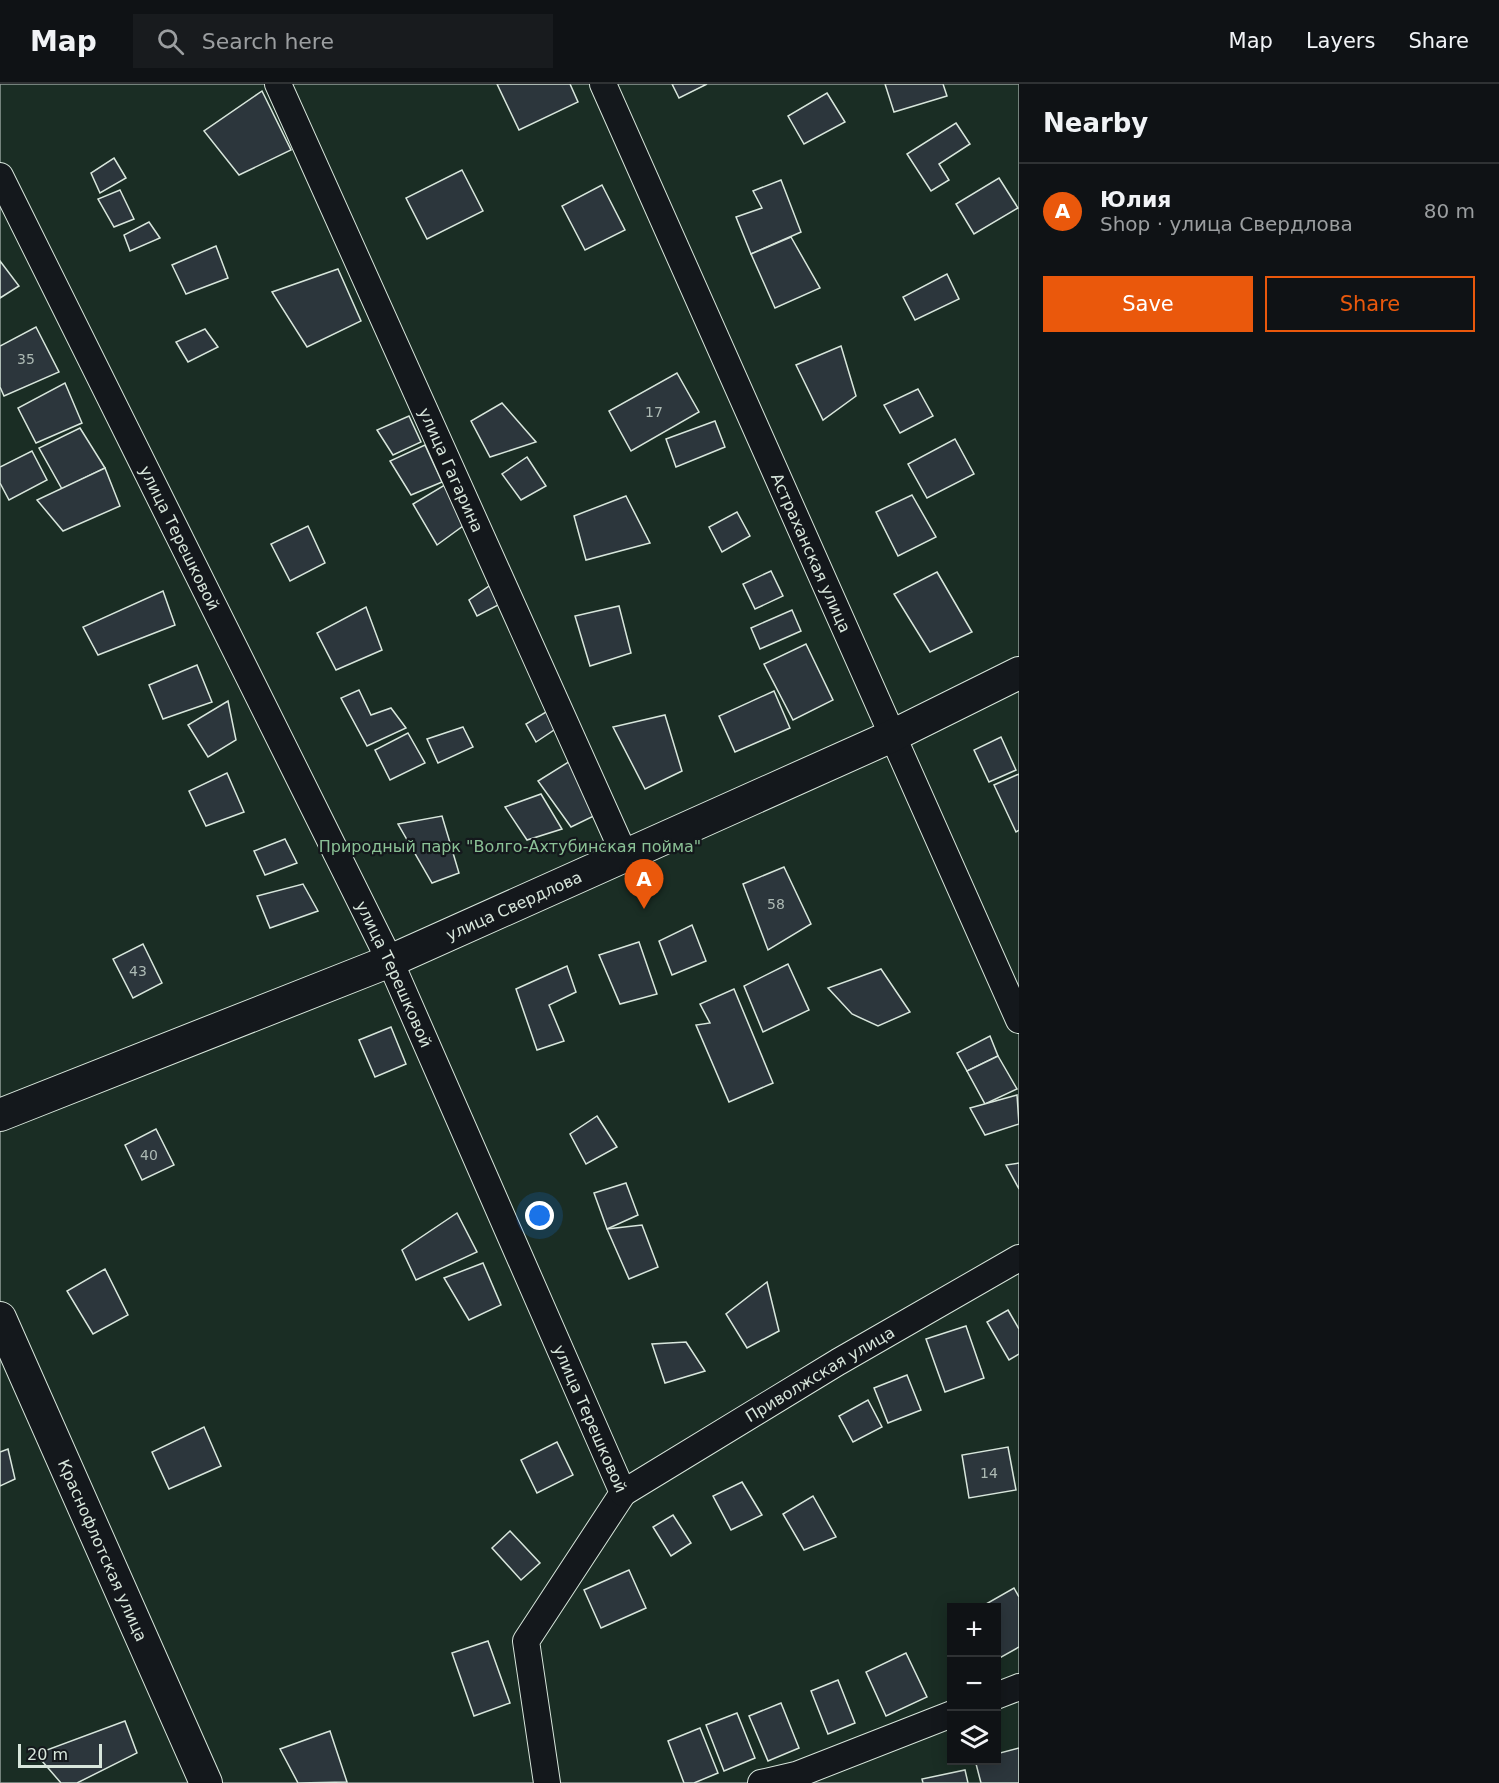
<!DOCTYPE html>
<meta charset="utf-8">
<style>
:root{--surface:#0f1215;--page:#181b1e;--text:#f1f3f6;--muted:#9b9ea0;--line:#2f3234;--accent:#ea580c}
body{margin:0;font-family:"DejaVu Sans",sans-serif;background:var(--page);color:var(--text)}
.controls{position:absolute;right:18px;bottom:18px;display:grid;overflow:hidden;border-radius:0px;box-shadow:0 3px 15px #0003}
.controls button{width:54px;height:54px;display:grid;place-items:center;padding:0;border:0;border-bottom:2px solid var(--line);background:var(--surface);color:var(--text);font:30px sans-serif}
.scale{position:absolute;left:18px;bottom:15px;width:84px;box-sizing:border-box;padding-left:6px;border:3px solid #d8e6dc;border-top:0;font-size:16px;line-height:21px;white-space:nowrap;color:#d8e6dc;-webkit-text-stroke:4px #14181c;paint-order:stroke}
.you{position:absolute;left:540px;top:1132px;width:21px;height:21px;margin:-15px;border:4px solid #fff;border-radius:50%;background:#1a73e8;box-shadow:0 0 0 9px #1a73e833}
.badge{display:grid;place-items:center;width:39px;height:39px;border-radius:50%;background:var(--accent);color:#fff;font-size:20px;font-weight:700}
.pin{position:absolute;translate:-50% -50px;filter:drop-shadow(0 2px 3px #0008)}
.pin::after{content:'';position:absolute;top:32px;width:21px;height:18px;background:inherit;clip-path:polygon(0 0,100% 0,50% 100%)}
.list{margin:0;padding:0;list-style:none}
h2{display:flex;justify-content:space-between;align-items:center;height:78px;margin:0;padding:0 24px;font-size:26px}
h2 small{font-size:20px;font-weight:400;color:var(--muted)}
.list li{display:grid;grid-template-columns:39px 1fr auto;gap:18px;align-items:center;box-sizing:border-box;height:96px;padding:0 24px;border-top:2px solid var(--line)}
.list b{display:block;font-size:22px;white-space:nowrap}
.list p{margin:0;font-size:20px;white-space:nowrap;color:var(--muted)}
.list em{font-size:20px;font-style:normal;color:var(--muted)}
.actions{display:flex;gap:12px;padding:18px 24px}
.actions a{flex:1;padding:14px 0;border:2px solid var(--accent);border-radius:0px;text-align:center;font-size:21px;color:var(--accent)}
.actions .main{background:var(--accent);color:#fff}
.icon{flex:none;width:33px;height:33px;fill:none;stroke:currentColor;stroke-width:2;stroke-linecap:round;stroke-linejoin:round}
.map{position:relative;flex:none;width:1019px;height:1699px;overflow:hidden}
header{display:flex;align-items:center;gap:36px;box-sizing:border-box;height:84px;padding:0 30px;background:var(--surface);border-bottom:2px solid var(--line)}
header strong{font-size:28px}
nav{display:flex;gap:33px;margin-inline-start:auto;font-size:21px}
.search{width:420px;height:54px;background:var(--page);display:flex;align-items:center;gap:15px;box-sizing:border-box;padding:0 21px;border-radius:0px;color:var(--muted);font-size:22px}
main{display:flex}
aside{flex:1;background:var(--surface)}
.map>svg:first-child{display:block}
</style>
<header>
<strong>Map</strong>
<div class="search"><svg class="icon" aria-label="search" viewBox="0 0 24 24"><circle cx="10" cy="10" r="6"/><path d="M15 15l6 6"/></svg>Search here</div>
<nav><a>Map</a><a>Layers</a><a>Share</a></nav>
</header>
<main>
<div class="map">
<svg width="1019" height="1699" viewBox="0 0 1019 1699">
<rect width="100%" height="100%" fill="#14181c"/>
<!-- green -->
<path fill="#1a2d24" stroke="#939e99" stroke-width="1.5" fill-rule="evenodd" d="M0,0h1019v1699h-1019zM952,1524h44v152h-44z"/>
<!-- building -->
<g fill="#2c363c" stroke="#d8e6dc" stroke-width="1.5">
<path d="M497,0h73l8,18 -59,28z"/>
<path d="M672,0h35l-28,14z"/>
<path d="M885,0h58l4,12 -53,16z"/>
<path d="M262,7l29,59 -52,25 -35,-44z"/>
<path d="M827,9l18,29 -41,22 -16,-28z"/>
<path d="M956,39l14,21 -31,20 10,16 -18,11 -24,-37z"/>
<path d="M114,74l12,20 -26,15 -9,-20z"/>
<path d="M462,86l21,41 -56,28 -21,-41z"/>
<path d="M999,94l19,30 -44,26 -18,-30z"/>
<path d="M781,96l20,52 -50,22 -15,-37 26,-9 -9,-17z"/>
<path d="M602,101l23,45 -40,20 -23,-44z"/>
<path d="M120,106l14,29 -20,8 -16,-28z"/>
<path d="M149,138l11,16 -30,13 -6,-16z"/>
<path d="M791,153l29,51 -45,20 -24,-54z"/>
<path d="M216,162l12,32 -42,16 -14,-29z"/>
<path d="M0,177l19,25 -19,12z"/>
<path d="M338,185l23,52 -54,26 -35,-55z"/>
<path d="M947,190l12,25 -44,21 -12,-23z"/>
<path d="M36,243l23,45 -55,24 -4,-9v-41z"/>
<path d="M205,245l13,18 -30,15 -12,-20z"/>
<path d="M841,262l15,50 -33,24 -27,-55z"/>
<path d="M677,289l22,39 -68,39 -22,-40z"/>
<path d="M65,299l17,40 -46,20 -18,-35z"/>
<path d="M918,305l15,27 -33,17 -16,-28z"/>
<path d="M502,319l34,39 -46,15 -19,-36z"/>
<path d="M409,332l12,26 -28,13 -16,-25z"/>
<path d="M715,337l10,26 -49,20 -10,-28z"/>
<path d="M80,344l25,40 -43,21 -23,-41z"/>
<path d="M955,355l19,35 -47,24 -19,-34z"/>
<path d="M425,361l17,37 -31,13 -21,-34z"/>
<path d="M32,367l15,29 -38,20 -9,-17v-16z"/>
<path d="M527,373l19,29 -25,14 -19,-26z"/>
<path d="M105,384l15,38 -57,25 -26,-31z"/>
<path d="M448,399l19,40 -30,22 -24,-41z"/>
<path d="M912,411l24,42 -38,19 -22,-44z"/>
<path d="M626,412l24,47 -64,17 -12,-44z"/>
<path d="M737,428l13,24 -28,16 -13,-25z"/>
<path d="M308,442l17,37 -35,18 -19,-37z"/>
<path d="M771,487l12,25 -28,13 -12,-25z"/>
<path d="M937,488l35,60 -42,20 -36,-58z"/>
<path d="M495,498l9,20 -27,14 -8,-16z"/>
<path d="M163,507l12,34 -77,30 -15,-28z"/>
<path d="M619,522l12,47 -41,13 -15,-50z"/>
<path d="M366,523l16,43 -46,20 -19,-37z"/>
<path d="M792,526l9,21 -41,18 -9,-21z"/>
<path d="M806,560l27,56 -40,20 -29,-56z"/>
<path d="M197,581l15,37 -49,17 -14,-34z"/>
<path d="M359,606l12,25 20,-7 15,20 -39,18 -26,-48z"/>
<path d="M774,607l16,37 -55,24 -16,-36z"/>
<path d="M228,617l8,39 -28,17 -20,-32z"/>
<path d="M551,625l9,17 -24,16 -10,-18z"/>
<path d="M665,631l17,56 -37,18 -32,-62z"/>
<path d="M463,643l10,20 -35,16 -11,-24z"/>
<path d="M408,649l17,30 -35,17 -15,-30z"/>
<path d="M1001,653l15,33 -27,12 -15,-32z"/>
<path d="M575,674l25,55 -29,14 -33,-46z"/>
<path d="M227,689l17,39 -38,14 -17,-35z"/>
<path d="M1019,690v56l-3,2 -22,-47z"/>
<path d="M541,710l21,35 -35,11 -22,-33z"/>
<path d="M442,732l17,57 -27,10 -34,-59z"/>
<path d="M285,755l12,24 -32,12 -11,-24z"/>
<path d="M784,783l27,57 -43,26 -25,-66z"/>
<path d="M303,800l15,27 -48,17 -13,-32z"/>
<path d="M692,841l14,36 -34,14 -13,-34z"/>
<path d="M639,858l18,52 -37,10 -21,-49z"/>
<path d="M143,860l19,39 -29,15 -20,-39z"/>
<path d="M788,880l21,46 -46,22 -19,-46z"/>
<path d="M567,882l9,26 -27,13 15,36 -27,9 -21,-61z"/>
<path d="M881,885l29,43 -32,14 -26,-12 -24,-26z"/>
<path d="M734,905l39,94 -44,19 -33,-77 14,-2 -10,-19z"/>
<path d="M391,943l15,37 -31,13 -16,-37z"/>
<path d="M990,952l8,20 -31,15 -10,-18z"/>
<path d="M998,972l19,33 -32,15 -18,-33z"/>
<path d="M1017,1011l2,29 -34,11 -15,-27z"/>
<path d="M597,1032l20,31 -31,17 -16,-30z"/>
<path d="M156,1045l18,36 -32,15 -17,-35z"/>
<path d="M1019,1079v26l-13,-24z"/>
<path d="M626,1099l12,32 -31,14 -13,-36z"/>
<path d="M457,1129l20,39 -61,28 -14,-30z"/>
<path d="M642,1141l16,42 -29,12 -22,-50z"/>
<path d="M483,1179l18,42 -32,15 -25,-42z"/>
<path d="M105,1185l23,46 -35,19 -26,-43z"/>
<path d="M767,1198l12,49 -32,17 -21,-34z"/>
<path d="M1008,1226l11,19v25l-10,6 -22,-38z"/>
<path d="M966,1242l18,52 -39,14 -19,-53z"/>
<path d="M686,1258l19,29 -40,12 -13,-39z"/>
<path d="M907,1291l14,35 -33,13 -14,-35z"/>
<path d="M868,1316l14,27 -29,15 -14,-26z"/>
<path d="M204,1343l17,39 -52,23 -17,-37z"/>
<path d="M557,1358l16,33 -36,18 -16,-33z"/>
<path d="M1008,1363l8,43 -47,8 -7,-43z"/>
<path d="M8,1365l7,30 -15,7v-34z"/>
<path d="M742,1398l20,33 -31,15 -18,-34z"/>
<path d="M813,1412l23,41 -32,13 -21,-36z"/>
<path d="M673,1431l18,28 -20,13 -18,-29z"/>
<path d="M510,1447l30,32 -19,17 -29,-32z"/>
<path d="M629,1486l17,38 -45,20 -17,-38z"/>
<path d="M1014,1504l5,9v50l-23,13v-52h-17z"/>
<path d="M488,1557l22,62 -36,13 -22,-63z"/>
<path d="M906,1569l21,44 -41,19 -20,-44z"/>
<path d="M838,1596l17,43 -27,11 -17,-43z"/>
<path d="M781,1619l18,45 -31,13 -19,-45z"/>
<path d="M737,1629l18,45 -31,13 -18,-46z"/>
<path d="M125,1637l12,32 -60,30h-16l-25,-29z"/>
<path d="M700,1644l18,45 -24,10h-10l-16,-42z"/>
<path d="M330,1647l17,51 -49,1 -18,-34z"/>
<path d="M1019,1664v35h-38l-6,-23h21v-6z"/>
<path d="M965,1686l3,13h-45l-1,-4z"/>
</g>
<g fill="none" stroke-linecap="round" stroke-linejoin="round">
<defs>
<g id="minor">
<path id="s1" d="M278,0l347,772"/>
<path id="s2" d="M603,0l416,936"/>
<path id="s3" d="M0,92l390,785 233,532 -97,148 21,142"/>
<path id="s4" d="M623,1409l215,-131 181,-104"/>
<path d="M996,1612l23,-9"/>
<path d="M761,1699l35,-8 156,-61"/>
</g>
<g id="tertiary">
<path id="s5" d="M0,1031l390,-154 502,-225 127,-63"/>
<path id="s6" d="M0,1234l206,465"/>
</g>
</defs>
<!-- minor casing -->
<use href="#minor" stroke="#d8e6dc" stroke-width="28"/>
<!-- tertiary casing -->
<use href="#tertiary" stroke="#d8e6dc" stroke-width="34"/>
<!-- minor -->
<use href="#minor" stroke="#14181c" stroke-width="26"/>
<!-- tertiary -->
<use href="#tertiary" stroke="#14181c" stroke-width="32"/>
</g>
<g text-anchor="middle" stroke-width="4.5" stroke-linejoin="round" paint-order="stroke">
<!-- number labels -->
<g font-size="14" fill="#adbab4">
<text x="26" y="280">35</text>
<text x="654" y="333">17</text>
<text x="776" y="825">58</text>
<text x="138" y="892">43</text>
<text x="149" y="1076">40</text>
<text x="989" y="1394">14</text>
</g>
<!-- street labels -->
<g font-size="16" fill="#d8e6dc" stroke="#14181c">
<text dy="6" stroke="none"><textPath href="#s1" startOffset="423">улица Гагарина</textPath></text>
<text dy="6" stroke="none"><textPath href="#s3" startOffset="404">улица Терешковой</textPath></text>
<text dy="6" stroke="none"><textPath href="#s2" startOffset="513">Астраханская улица</textPath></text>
<text dy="6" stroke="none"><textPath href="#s5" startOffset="555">улица Свердлова</textPath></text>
<text dy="6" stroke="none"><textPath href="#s3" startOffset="890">улица Терешковой</textPath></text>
<text dy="6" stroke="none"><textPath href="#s4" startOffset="230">Приволжская улица</textPath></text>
<text dy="6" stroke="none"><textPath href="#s3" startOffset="1376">улица Терешковой</textPath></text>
<text dy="6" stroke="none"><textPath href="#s6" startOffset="254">Краснофлотская улица</textPath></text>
</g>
<!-- park labels -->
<g font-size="16" fill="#8ac095" stroke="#14181c">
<text x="510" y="768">Природный парк "Волго-Ахтубинская пойма"</text>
</g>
</g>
</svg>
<div class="controls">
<button>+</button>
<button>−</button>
<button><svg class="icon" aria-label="layers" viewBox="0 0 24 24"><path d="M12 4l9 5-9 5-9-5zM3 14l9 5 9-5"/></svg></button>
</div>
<div class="scale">20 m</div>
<div class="you"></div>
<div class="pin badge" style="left:644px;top:825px">A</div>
</div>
<aside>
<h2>Nearby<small></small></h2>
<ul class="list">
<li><span class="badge">A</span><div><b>Юлия</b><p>Shop · улица Свердлова</p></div><em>80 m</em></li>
</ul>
<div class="actions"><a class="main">Save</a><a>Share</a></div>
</aside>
</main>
